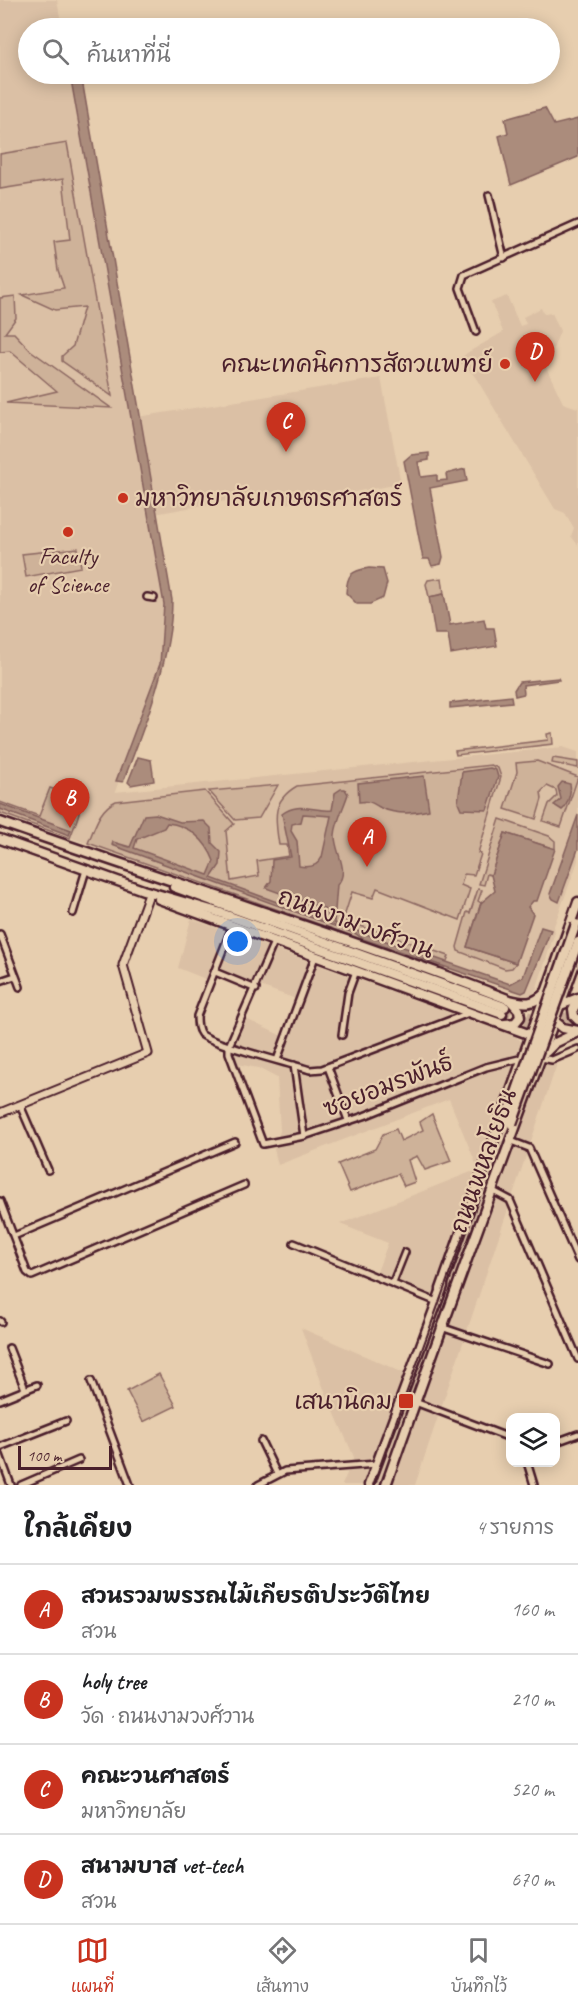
<!DOCTYPE html>
<html lang="th">
<meta charset="utf-8">
<style>
:root{--surface:#fff;--page:#f6f6f6;--text:#202124;--muted:#757577;--line:#e0e0e0;--accent:#c8321e}
body{margin:0;font-family:Caveat,"Playpen Sans Thai",sans-serif;background:var(--page);color:var(--text)}
.controls{position:absolute;right:18px;bottom:18px;display:grid;overflow:hidden;border-radius:12px;box-shadow:0 3px 15px #0003}
.controls button{width:54px;height:54px;display:grid;place-items:center;padding:0;border:0;border-bottom:2px solid var(--line);background:var(--surface);color:var(--text);font:30px sans-serif}
.scale{position:absolute;left:18px;bottom:15px;width:94px;box-sizing:border-box;padding-left:6px;border:3px solid #4a1f2b;border-top:0;font-size:16px;line-height:21px;white-space:nowrap;color:#4a1f2b;-webkit-text-stroke:4px #e7ceaf;paint-order:stroke}
.you{position:absolute;left:238px;top:942px;width:21px;height:21px;margin:-15px;border:4px solid #fff;border-radius:50%;background:#1a73e8;box-shadow:0 0 0 9px #1a73e833}
.badge{display:grid;place-items:center;width:39px;height:39px;border-radius:50%;background:var(--accent);color:#fff;font-size:20px;font-weight:700}
.pin{position:absolute;translate:-50% -50px;filter:drop-shadow(0 2px 3px #0008)}
.pin::after{content:'';position:absolute;top:32px;width:21px;height:18px;background:inherit;clip-path:polygon(0 0,100% 0,50% 100%)}
.list{margin:0;padding:0;list-style:none}
h2{display:flex;justify-content:space-between;align-items:center;height:78px;margin:0;padding:0 24px;font-size:26px}
h2 small{font-size:20px;font-weight:400;color:var(--muted)}
.list li{display:grid;grid-template-columns:39px 1fr auto;gap:18px;align-items:center;box-sizing:border-box;height:90px;padding:0 24px;border-top:2px solid var(--line)}
.list b{display:block;font-size:22px;white-space:nowrap}
.list p{margin:0;font-size:20px;white-space:nowrap;color:var(--muted)}
.list em{font-size:20px;font-style:normal;color:var(--muted)}
.icon{flex:none;width:33px;height:33px;fill:none;stroke:currentColor;stroke-width:2;stroke-linecap:round;stroke-linejoin:round}
.map{position:relative;flex:none;width:578px;height:1485px;overflow:hidden}
.search{position:absolute;background:var(--surface);box-shadow:0 3px 15px #0003;left:18px;right:18px;top:18px;height:66px;display:flex;align-items:center;gap:15px;box-sizing:border-box;padding:0 21px;border-radius:33px;color:var(--muted);font-size:22px}
.sheet{height:438px;background:var(--surface)}
nav{display:flex;justify-content:space-around;align-items:center;box-sizing:border-box;height:84px;border-top:2px solid var(--line);background:var(--surface);font-size:16px;color:var(--muted)}
nav a{display:grid;justify-items:center;gap:3px}
nav .on{color:var(--accent)}
.map>svg:first-child{display:block}
</style>
<div class="map">
<svg width="578" height="1485" viewBox="0 0 578 1485">
<rect width="100%" height="100%" fill="#e7ceaf"/>
<filter id="ink" filterUnits="userSpaceOnUse"><feTurbulence type="fractalNoise" baseFrequency=".0167" numOctaves="2"/><feDisplacementMap in="SourceGraphic" scale="12" xChannelSelector="R" yChannelSelector="G"/><feConvolveMatrix kernelMatrix="1 2 1 2 8 2 1 2 1" color-interpolation-filters="sRGB"/></filter>
<g filter="url(#ink)">
<!-- built -->
<g fill="#dbc0a5">
<path d="M0,0h57l5,28h-34v46h42l61,344 250,-40 20,106 -118,20 -2,-13 -132,24 15,89 -4,60 -45,128 448,-45 15,5v109l-24,65 1,6 -19,58 -4,5 -6,2 -526,-184z"/>
<path d="M507,296l13,30 6,-2 -3,-7 18,-9 3,6 8,-1 8,18 -14,36 17,36 15,5v137l-7,-9 3,-8 -9,-15 -10,-4 -79,-131 -10,-12 -9,-4 10,-9 36,-21 -12,-30z"/>
<path d="M191,919l324,117 6,5v5l38,12 -144,427h-73l12,-28 -30,-68 -23,-61 105,46 26,-69v-7l-55,-26 11,-29 -48,-19 131,-52 5,1 1,-7 -28,-67 -171,66 -4,-16 6,-18 -3,-53 -19,-10 -21,-4 -4,-12 13,-33 36,17 14,-37 -83,-30 -5,11 -30,-12z"/>
</g>
<!-- green -->
<g fill="#ceb299" stroke="#8c6862" stroke-width="1.5">
<path d="M67,143l45,253 -50,-35v-5l11,-10 11,-39 -29,3 -33,-15 42,-7 -6,-18 -4,-28 16,-2 -7,-61 -63,10v-35z"/>
<path d="M15,296l1,22 -11,15h9l16,17 81,58 -105,-5 51,-12 -47,-40 -10,1v-54z"/>
<path d="M78,548l3,19 -55,10 -4,-23z"/>
<path d="M442,578l2,16 -15,3 -3,-13 2,-4z"/>
<path d="M552,733l1,11 -97,11 -1,-4 93,-11 -1,-6z"/>
<path d="M553,758l25,4v6l-26,-5z"/>
<path d="M537,761l41,16 -17,50 -18,-6 6,-17 8,-8 -1,-6 -9,-4 -6,6 1,7 -6,20 -31,-10 12,-37 -1,-9z"/>
<path d="M491,765l7,3 3,9 -23,76 3,1 -7,21 -10,-1 -3,11 9,4 -10,31 -83,-32 -4,10 -21,-6 -9,28 106,36 -5,12 -356,-125c7,-16 11,-34 28,-42l89,-10 29,33 -8,7 5,50 28,-5 -2,-15 32,-5 -2,-11h-8c-4,-26 -8,-44 18,-59z"/>
<path d="M278,785l-19,33 -24,2 -26,-29z"/>
<path d="M50,788c38,13 33,15 20,50l-70,-25v-11l39,14z"/>
<path d="M500,819l49,17 6,5v8l-50,-16 -14,42 -4,-1 -3,11 -5,-1z"/>
<path d="M478,889l4,1 -4,11 3,2 -14,44 49,16 -4,5 -7,1 -47,-18 -1,-4 10,-35 3,1z"/>
<path d="M432,1114l19,47 -26,9 -8,-14 -9,4 7,22 -11,4 -6,-12 -48,18 -12,-28 37,-15 8,-15 13,-5 5,12 22,-11 -3,-8z"/>
<path d="M159,1374l17,32 -33,16 -16,-31z"/>
</g>
<!-- water -->
<g fill="#ab8c7c" stroke="#84605c" stroke-width="1.5" fill-rule="evenodd">
<path d="M70,74h11l91,526c0,58 -28,128 -49,182l-7,-1 44,-117 4,-60z"/>
<path d="M545,108l9,17 24,-6v38l-67,28 -12,-49 9,-3 -3,-14z"/>
<path d="M429,453v7l-11,2 3,15 16,-2v6l10,-1 -1,-6 19,-5 2,12 -37,7 13,69 -2,7 -9,2 -3,-7h-6l-19,-98 7,-6z"/>
<path d="M369,568l14,1 4,14 -4,15 -13,6h-13l-11,-11c1,-19 5,-22 23,-25z"/>
<path d="M444,594l6,31 34,-6 2,9h8l3,18 -46,8 -3,-20h-13l-6,-37z"/>
<path d="M558,678l1,2 -36,5 1,9 -9,2 -1,-6 5,-8z"/>
<path d="M511,696l1,6 -62,6v-5z"/>
<path d="M138,757l13,3 3,21 -23,4 -3,-3z"/>
<path d="M490,768l6,2 2,7 -11,33 -26,-1 -3,-7 4,-30z"/>
<path d="M424,776l5,34c-16,4 -32,5 -48,-2 -9,-5 -11,-8 -22,-6l-1,-19z"/>
<path d="M562,782l8,2c2,7 -3,23 -8,26l-8,-5 7,-6 -3,-12z"/>
<path d="M341,789h4l3,5c-4,13 -12,28 -13,41 -1,16 16,36 2,50l-3,38 176,61 13,-7 18,-50 10,3 -25,61 -4,2 -159,-54 -7,-5 -244,-89 1,-3 17,5 14,-32 12,-1 24,8 24,-1 7,7 1,15 9,9 -1,13 -9,13 110,40 3,-9 -58,-21 5,-7 1,-21 19,-3 -9,-43c16,-13 32,-2 50,-4l3,-17zM303,814l28,2 -9,41c-4,9 -13,11 -23,9l-2,-25 -6,-10 1,-7 9,-2zM167,823c22,2 39,17 47,38l-6,14 -74,-27 3,-9 27,-11z"/>
<path d="M0,804l71,26 -2,5 -69,-26z"/>
<path d="M578,815v34l-19,53 -6,-3 -3,-5z"/>
<path d="M505,833l50,16 -18,52h-4l-5,6 5,7 -17,49 -49,-16 14,-44 14,-12 -4,-16z"/>
</g>
<g fill="none" stroke-linecap="round" stroke-linejoin="round">
<!-- primary-tunnel -->
<g stroke="#c8ab95" stroke-width="8" stroke-dasharray="8 4" stroke-linecap="butt">
<path d="M505,1007c30,11 42,19 73,5"/>
<path d="M502,1014l38,14"/>
<path d="M556,1028l22,-8"/>
</g>
<defs>
<g id="street">
<path d="M489,195l15,63"/>
<path d="M476,332l-16,-44 4,-13 114,-51"/>
<path d="M147,597l7,1"/>
<path d="M73,913l13,-43"/>
<path d="M232,927l-35,89c0,6 0,13 4,18 10,10 91,30 109,36l12,-1 147,-56"/>
<path d="M0,934l20,53"/>
<path d="M274,942l-45,104v7l34,91 41,-8 60,-20 122,-49 37,-9"/>
<path d="M215,972l41,17"/>
<path d="M0,981l15,-5"/>
<path d="M342,1035l6,-42 8,-22"/>
<path d="M541,1058l11,2 26,-11"/>
<path d="M277,1060l38,-103"/>
<path d="M294,1065l10,71"/>
<path d="M328,1067l20,53"/>
<path d="M20,1105l28,65"/>
<path d="M511,1141l18,7 49,112"/>
<path d="M493,1191l17,9 68,159"/>
<path d="M0,1201l27,71 5,4 212,-91"/>
<path d="M14,1236l221,-94"/>
<path d="M294,1243l143,59"/>
<path d="M393,1282l12,-30"/>
<path d="M0,1321l1,1"/>
<path d="M441,1327l109,37"/>
<path d="M9,1348l16,41"/>
<path d="M91,1381l39,104"/>
<path d="M0,1400l37,-15"/>
<path d="M415,1402l95,36"/>
<path d="M261,1441l16,33"/>
<path d="M556,1442l22,-8"/>
<path d="M0,1447l66,-26"/>
<path d="M0,1455l11,30"/>
<path d="M527,1462l7,23"/>
<path d="M21,1485l58,-25"/>
<path d="M258,1485l27,-14 92,-7"/>
</g>
<path id="secondary" d="M0,1113l148,-60 -25,-88 26,-71"/>
<g id="primary">
<path d="M0,822c170,60 342,113 510,178 15,4 24,5 36,-8"/>
<path d="M0,839l143,51 75,22 284,102"/>
<path d="M174,887l331,120"/>
<path d="M159,899l383,140"/>
<path d="M578,1002l-5,7 1,7 4,4"/>
<path d="M558,1006l20,-8"/>
<path d="M552,1019l11,9 15,3"/>
<path d="M505,1024l10,-1 5,-6 -1,-7 -8,-9"/>
<path d="M546,1052l9,-9 23,-11"/>
<path d="M441,1289l137,-387"/>
<path d="M369,1485l74,-199"/>
<path d="M386,1485c62,-177 128,-353 192,-530"/>
</g>
</defs>
<!-- street casing -->
<use href="#street" stroke="#4a1f2b" stroke-width="10"/>
<!-- secondary casing -->
<use href="#secondary" stroke="#4a1f2b" stroke-width="11"/>
<!-- primary casing -->
<use href="#primary" stroke="#4a1f2b" stroke-width="13"/>
<!-- street -->
<use href="#street" stroke="#e7ceaf" stroke-width="5"/>
<!-- secondary -->
<use href="#secondary" stroke="#e7ceaf" stroke-width="7"/>
<!-- primary -->
<use href="#primary" stroke="#e7ceaf" stroke-width="8"/>
<!-- rail -->
<path stroke="#4a1f2b" stroke-width="2" d="M373,1485l205,-566"/>
<defs>
<g id="primary-bridge">
<path d="M506,1121l70,-197"/>
<path d="M512,1124l66,-182"/>
</g>
</defs>
<!-- primary-bridge casing -->
<use href="#primary-bridge" stroke="#4a1f2b" stroke-width="13" stroke-linecap="butt"/>
<!-- primary-bridge -->
<use href="#primary-bridge" stroke="#e7ceaf" stroke-width="8"/>
</g>
</g>
<!-- markers -->
<g fill="#c8321e" stroke="#e7ceaf" stroke-width="2">
<circle cx="505" cy="364" r="6"/>
<circle cx="123" cy="498" r="6"/>
<circle cx="68" cy="532" r="6"/>
<rect x="398" y="1393" width="16" height="16" rx="3"/>
</g>
<g text-anchor="middle" stroke-width="4.5" stroke-linejoin="round" paint-order="stroke">
<!-- poi labels -->
<g font-size="24" fill="#4a1f2b" stroke="#e7ceaf" text-anchor="end">
<text x="493" y="372">คณะเทคนิคการสัตวแพทย์</text>
<text x="135" y="506" text-anchor="start">มหาวิทยาลัยเกษตรศาสตร์</text>
<text x="68" y="564" text-anchor="middle">Faculty<tspan x="68" dy="28">of Science</tspan></text>
<text x="392" y="1409">เสนานิคม</text>
</g>
<!-- street labels -->
<g font-size="24" fill="#4a1f2b" stroke="#e7ceaf">
<text transform="translate(356 923) rotate(20)" y="8">ถนนงามวงศ์วาน</text>
<text transform="translate(388 1085) rotate(-21)" y="8">ซอยอมรพันธ์</text>
<text transform="translate(483 1161) rotate(-70)" y="8">ถนนพหลโยธิน</text>
</g>
</g>
</svg>
<div class="controls">
<button><svg class="icon" aria-label="layers" viewBox="0 0 24 24"><path d="M12 4l9 5-9 5-9-5zM3 14l9 5 9-5"/></svg></button>
</div>
<div class="scale">100 m</div>
<div class="you"></div>
<div class="pin badge" style="left:367px;top:867px">A</div>
<div class="pin badge" style="left:70px;top:828px">B</div>
<div class="pin badge" style="left:286px;top:452px">C</div>
<div class="pin badge" style="left:535px;top:382px">D</div>
<div class="search"><svg class="icon" aria-label="search" viewBox="0 0 24 24"><circle cx="10" cy="10" r="6"/><path d="M15 15l6 6"/></svg>ค้นหาที่นี่</div>
</div>
<section class="sheet">
<h2>ใกล้เคียง<small>4 รายการ</small></h2>
<ul class="list">
<li><span class="badge">A</span><div><b>สวนรวมพรรณไม้เกียรติประวัติไทย</b><p>สวน</p></div><em>160 m</em></li>
<li><span class="badge">B</span><div><b>holy tree</b><p>วัด · ถนนงามวงศ์วาน</p></div><em>210 m</em></li>
<li><span class="badge">C</span><div><b>คณะวนศาสตร์</b><p>มหาวิทยาลัย</p></div><em>520 m</em></li>
<li><span class="badge">D</span><div><b>สนามบาส vet-tech</b><p>สวน</p></div><em>670 m</em></li>
</ul>
</section>
<nav>
<a class="on"><svg class="icon" aria-label="map" viewBox="0 0 24 24"><path d="M3 6l6-2 6 2 6-2v14l-6 2-6-2-6 2zM9 4v14M15 6v14"/></svg>แผนที่</a>
<a><svg class="icon" aria-label="directions" viewBox="0 0 24 24"><path d="M12 3l9 9-9 9-9-9zM9 14v-3h6M13 9l2 2-2 2"/></svg>เส้นทาง</a>
<a><svg class="icon" aria-label="saved" viewBox="0 0 24 24"><path d="M7 4h10v16l-5-4-5 4z"/></svg>บันทึกไว้</a>
</nav>
